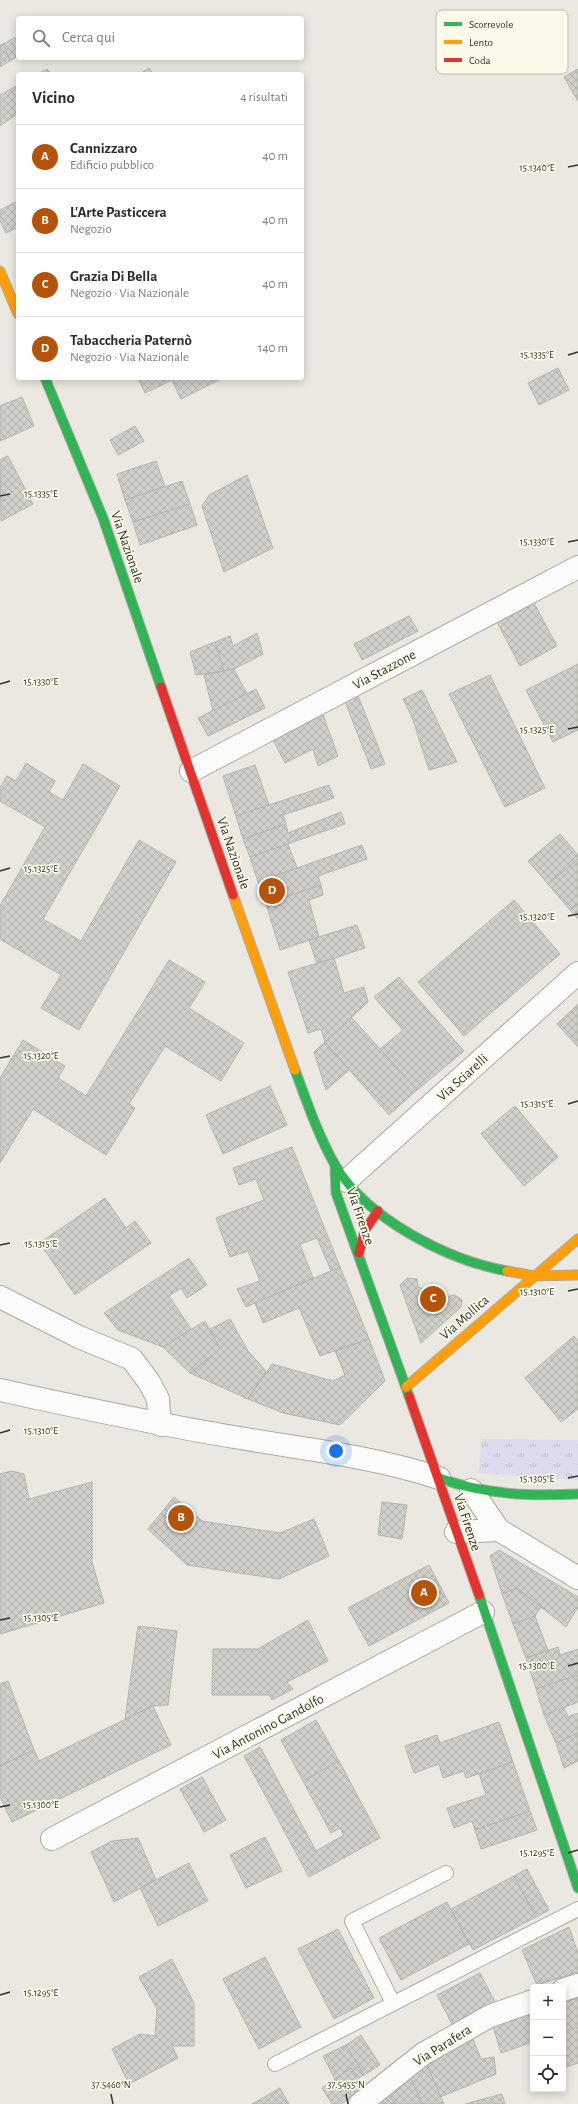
<!DOCTYPE html>
<html lang="it">
<meta charset="utf-8">
<style>
:root{--surface:#fff;--page:#f7f7f7;--text:#2b2b33;--muted:#7c7c81;--line:#e1e1e2;--accent:#b45309}
body{margin:0;font-family:"Alegreya Sans",sans-serif;background:var(--page);color:var(--text)}
.controls{position:absolute;right:12px;bottom:12px;display:grid;overflow:hidden;border-radius:4px;box-shadow:0 2px 10px #0003}
.controls button{width:36px;height:36px;display:grid;place-items:center;padding:0;border:0;border-bottom:1px solid var(--line);background:var(--surface);color:var(--text);font:20px sans-serif}
.you{position:absolute;left:336px;top:1451px;width:14px;height:14px;margin:-10px;border:3px solid #fff;border-radius:50%;background:#1a73e8;box-shadow:0 0 0 6px #1a73e833}
.badge{display:grid;place-items:center;width:26px;height:26px;border-radius:50%;background:var(--accent);color:#fff;font-size:13px;font-weight:700}
.pin{position:absolute;translate:-50% -50%;border:2px solid #fff;box-shadow:0 1px 4px #0006}
.list{margin:0;padding:0;list-style:none}
h2{display:flex;justify-content:space-between;align-items:center;height:52px;margin:0;padding:0 16px;font-size:17px}
h2 small{font-size:13px;font-weight:400;color:var(--muted)}
.list li{display:grid;grid-template-columns:26px 1fr auto;gap:12px;align-items:center;box-sizing:border-box;height:64px;padding:0 16px;border-top:1px solid var(--line)}
.list b{display:block;font-size:15px;white-space:nowrap}
.list p{margin:0;font-size:13px;white-space:nowrap;color:var(--muted)}
.list em{font-size:13px;font-style:normal;color:var(--muted)}
.icon{flex:none;width:22px;height:22px;fill:none;stroke:currentColor;stroke-width:2;stroke-linecap:round;stroke-linejoin:round}
.map{position:relative;flex:none;width:578px;height:2104px;overflow:hidden}
.search{position:absolute;background:var(--surface);box-shadow:0 2px 10px #0003;left:16px;top:16px;width:288px;height:44px;display:flex;align-items:center;gap:10px;box-sizing:border-box;padding:0 14px;border-radius:4px;color:var(--muted);font-size:15px}
.panel{position:absolute;background:var(--surface);box-shadow:0 2px 10px #0003;left:16px;top:72px;width:288px;height:308px;border-radius:4px}
.map>svg:first-child{display:block}
</style>
<div class="map">
<svg width="578" height="2104" viewBox="0 0 578 2104">
<defs>
<pattern id="grass-tufts" width="24" height="20" patternUnits="userSpaceOnUse"><rect width="24" height="20" fill="#dedbed"/><path d="M3 7l-1-3M5 7V3M7 7l1-3M15 17l-1-3M17 17v-4M19 17l1-3" fill="none" stroke="#bfbccb"/></pattern>
<pattern id="building-cross-hatch" width="8" height="8" patternUnits="userSpaceOnUse"><rect width="8" height="8" fill="#d0cfc9"/><path d="M0 0l8 8M0 8l8-8" fill="none" stroke="#b3b2ad"/></pattern>
</defs>
<rect width="100%" height="100%" fill="#eae8e0"/>
<!-- grass -->
<path fill="url(#grass-tufts)" d="M481,1439l97,1v40l-99,-7z"/>
<!-- building -->
<g fill="url(#building-cross-hatch)" stroke="#b5b4ad">
<path d="M18,36v20l-8,5 -7,-17z"/>
<path d="M3,44l7,17 -10,6v-22z"/>
<path d="M149,68l4,6h-13z"/>
<path d="M47,69l4,5h-13z"/>
<path d="M578,69v32l-14,-24z"/>
<path d="M18,85v28l-18,13v-31z"/>
<path d="M18,201v26l-12,6 -6,-12v-11z"/>
<path d="M558,368l11,22 -30,15 -11,-22z"/>
<path d="M138,378h33l1,2 -27,13z"/>
<path d="M177,378h46l-42,21 -9,-19z"/>
<path d="M22,397l12,29 -34,15v-35z"/>
<path d="M135,426l9,15 -26,14 -8,-15z"/>
<path d="M8,456l25,48 -32,17 -1,-61z"/>
<path d="M156,461l9,26 -40,13 -8,-26z"/>
<path d="M247,475l26,73 -49,24 -22,-66 7,-11z"/>
<path d="M182,481l8,23 -57,18 -8,-22z"/>
<path d="M190,504l7,21 -57,20 -7,-23z"/>
<path d="M534,603l23,43 -37,20 -23,-44z"/>
<path d="M409,616l9,15 -56,29 -8,-16z"/>
<path d="M257,633l6,21 -29,15 -10,2 -9,-29 15,-6 3,10z"/>
<path d="M215,642l9,29 -28,4 -6,-23z"/>
<path d="M578,664v66l-25,12 -27,-52z"/>
<path d="M234,669l13,25 -34,17 -9,-36z"/>
<path d="M490,675l55,113 -40,19 -56,-113z"/>
<path d="M256,689l9,19 -57,28 -10,-18z"/>
<path d="M422,690l35,72 -28,8 -17,-53 -9,-18z"/>
<path d="M358,696l27,68 -14,5 -26,-68z"/>
<path d="M323,715l15,41 -20,10 -5,-17 -28,14 -12,-23z"/>
<path d="M26,763l29,18 -6,11 14,8 20,-36 37,22 -77,133 38,22 58,-101 37,22 -97,168 -38,-22 20,-33 -61,-36v-33l45,-79 -45,-26v-13l7,-12 9,5z"/>
<path d="M255,765l14,40 -33,11 -13,-40z"/>
<path d="M329,785l5,13 -51,17 3,9 -43,15 -7,-23z"/>
<path d="M341,812l4,12 -95,33 -7,-18 43,-15 2,9z"/>
<path d="M560,834l18,21v4l-30,25 -20,-23z"/>
<path d="M288,844l9,24 -39,14 -8,-25z"/>
<path d="M362,845l5,14 -49,17 3,9 -55,19 -8,-22z"/>
<path d="M578,859v45l-8,6 -22,-26z"/>
<path d="M321,885l2,10 -14,5 10,37 -39,13 -14,-46z"/>
<path d="M514,900l46,54 -96,82 -46,-54z"/>
<path d="M578,904v15l-8,-9z"/>
<path d="M357,925l8,23 -48,16 -8,-24z"/>
<path d="M334,958l10,35 20,-6 4,15 -43,40 -4,-13 -13,4 -20,-61z"/>
<path d="M169,960l36,22 -16,26 55,35 -23,38 -56,-35 -36,58 6,4 -29,47 -73,-46 -33,54v-85l23,-38 42,26 -7,12 28,18z"/>
<path d="M399,977l65,74 -47,39 -37,-41 23,-19 -29,-33z"/>
<path d="M578,1004v43l-21,-23z"/>
<path d="M352,1018l65,72 -28,25 -64,-73z"/>
<path d="M325,1042l24,28 -23,20 -12,-38z"/>
<path d="M270,1086l17,39 -64,29 -17,-39z"/>
<path d="M515,1106l43,51 -34,29 -43,-52z"/>
<path d="M292,1147l48,120 -9,4 -14,-33 -17,6 13,34 -67,29 -9,-18 23,-8 -12,-30 -18,6 -14,-39 48,-18 -8,-21 -17,6 -6,-17z"/>
<path d="M105,1198l21,30 9,-7 16,22 -76,52 -35,-52z"/>
<path d="M189,1258l18,27 -20,13 -6,-10 -12,8 22,33 -28,18 -45,-17 -14,-17z"/>
<path d="M340,1267l29,72 -49,17 -21,-48 -36,15 -8,-20z"/>
<path d="M407,1278l10,1 1,8 27,10 10,-2 7,5 -1,7 -40,36 -21,-58z"/>
<path d="M230,1319l18,32 18,20 -18,28 -58,-26 30,-24 -10,-20z"/>
<path d="M205,1321l15,28 -30,24 -27,-26z"/>
<path d="M574,1336l4,5v68l-17,13 -36,-44z"/>
<path d="M369,1339l16,42 -45,44 -57,-12 -35,-14 24,-35 61,17 12,-6 -10,-24z"/>
<path d="M11,1471l13,3 5,25 63,-17v80l12,41 -104,31v-160z"/>
<path d="M174,1497l28,24 78,12 34,-14 15,37 -50,23 -92,-14 -39,-36z"/>
<path d="M382,1502l25,3 -5,34 -24,-4z"/>
<path d="M499,1550l79,47v10l-12,20 -49,-39 -15,6 -12,-38z"/>
<path d="M429,1565l20,38 -80,43 -21,-38z"/>
<path d="M517,1588l24,19 -6,9 -22,8 -11,-30z"/>
<path d="M535,1616l13,34 -22,8 -13,-34z"/>
<path d="M308,1620l20,41 -41,21 6,7 -21,11 -3,-5h-57l1,-46h45z"/>
<path d="M138,1626l39,5 -9,74 -15,1 -28,13z"/>
<path d="M558,1647l2,8 18,-6v26l-42,14 -10,-31z"/>
<path d="M578,1675v27l-34,13 -8,-26z"/>
<path d="M8,1681l26,69 -34,16v-82z"/>
<path d="M153,1706l18,39 -159,77 -12,-25v-31l34,-16 5,11z"/>
<path d="M564,1707l4,10 10,-4v20l-22,10 -12,-28z"/>
<path d="M316,1720l23,41 -36,20 -22,-41z"/>
<path d="M499,1722l14,40 -47,16 -2,-7 -21,7 -4,-14 -25,9 -9,-27 32,-11 3,8z"/>
<path d="M578,1733v28l-14,7 -8,-25z"/>
<path d="M260,1747l56,104 28,-16 -4,-7 -9,5 -28,-52 36,-20 41,77 -71,39 -65,-121z"/>
<path d="M513,1762l17,49 -55,19 -3,-9 -18,7 -7,-20 39,-13 -7,-21z"/>
<path d="M202,1777l24,43 -22,12 -24,-43z"/>
<path d="M530,1811l7,19 -56,19 -6,-19z"/>
<path d="M265,1837l17,34 -36,17 -16,-33z"/>
<path d="M138,1838l18,42 -42,22 -23,-50 21,-11z"/>
<path d="M189,1863l19,38 -50,25 -18,-38z"/>
<path d="M527,1869l22,41 -13,7 -22,-41z"/>
<path d="M514,1876l22,41 -63,33 -22,-41z"/>
<path d="M447,1902l22,42 -68,36 -22,-42z"/>
<path d="M569,1927l9,26v19l-41,13 -15,-35z"/>
<path d="M338,1929l36,69 -40,21 -36,-70z"/>
<path d="M265,1957l36,70 -42,22 -36,-70z"/>
<path d="M172,1959l22,44v43h-22l6,12 -49,26 -17,-35 28,-15 15,2 2,-27 -18,-32z"/>
<path d="M480,1973l16,31 -43,22 -16,-31z"/>
<path d="M578,1998v29l-15,5v-29z"/>
<path d="M532,2013l1,29 -32,11 -8,-27z"/>
<path d="M578,2027v36l-15,5v-36z"/>
<path d="M361,2035l19,30 -16,10 -18,-30z"/>
<path d="M472,2037l9,22 13,-2 2,17 -56,23 -14,-34z"/>
<path d="M346,2045l18,30 -6,3 -7,-10 -16,11 -12,-23z"/>
<path d="M426,2063l18,41h-22l-12,-28z"/>
<path d="M351,2068l14,20 -24,16h-9l-10,-16z"/>
<path d="M410,2076l12,28h-26l-8,-10z"/>
<path d="M280,2088l9,16h-37z"/>
<path d="M388,2094l8,10h-21z"/>
<path d="M502,2094l3,10h-40z"/>
</g>
<g fill="none" stroke-linecap="round" stroke-linejoin="round">
<defs>
<g id="lane">
<path d="M393,2003l-41,-82 94,-48"/>
<path d="M275,2064l303,-155"/>
</g>
<g id="street">
<path d="M191,771l387,-204"/>
<path d="M346,1181l232,-208"/>
<path d="M0,1297l79,40 53,22 17,23 9,17 2,26"/>
<path d="M0,1390c78,17 155,34 234,47 68,12 139,19 205,41"/>
<path d="M471,1490l28,40 79,48"/>
<path d="M456,1532l43,-2"/>
<path d="M52,1839l431,-227"/>
<path d="M563,1990l15,-5"/>
<path d="M360,2104l63,-50 67,-38 43,-15"/>
</g>
<g id="fast">
<path d="M45,378l58,140 58,169"/>
<path d="M295,1070c12,32 23,65 40,95 32,54 112,95 172,106"/>
<path d="M335,1165l1,28 73,203"/>
<path d="M439,1478c46,17 91,18 139,16"/>
<path d="M479,1595l99,293"/>
</g>
<g id="slow">
<path d="M0,271l18,43"/>
<path d="M233,895l62,175"/>
<path d="M507,1271l27,5 44,-1"/>
<path d="M406,1387l172,-148"/>
</g>
<g id="jam">
<path d="M161,687l72,208"/>
<path d="M359,1253l6,-23 13,-19"/>
<path d="M409,1396l70,199"/>
</g>
</defs>
<!-- lane casing -->
<use href="#lane" stroke="#aba9a3" stroke-width="16"/>
<!-- street casing -->
<use href="#street" stroke="#aba9a3" stroke-width="24"/>
<!-- fast casing -->
<use href="#fast" stroke="#aba9a3" stroke-width="11"/>
<!-- slow casing -->
<use href="#slow" stroke="#aba9a3" stroke-width="11"/>
<!-- jam casing -->
<use href="#jam" stroke="#aba9a3" stroke-width="11"/>
<!-- lane -->
<use href="#lane" stroke="#fcfcfa" stroke-width="14"/>
<!-- street -->
<use href="#street" stroke="#fcfcfa" stroke-width="22"/>
<!-- fast -->
<use href="#fast" stroke="#30b455" stroke-width="9"/>
<!-- slow -->
<use href="#slow" stroke="#ff9f0a" stroke-width="9"/>
<!-- jam -->
<use href="#jam" stroke="#e5322d" stroke-width="9"/>
</g>
<!-- ticks -->
<path fill="none" stroke="#33322c" stroke-width="1.5" d="M568,167l10,-2M568,355l10,-3M0,496l10,-2M568,542l10,-2M0,684l10,-3M568,729l10,-2M0,871l10,-3M568,916l10,-2M0,1058l10,-2M568,1104l10,-3M0,1245l10,-2M568,1291l10,-2M0,1433l10,-3M568,1478l10,-2M0,1620l10,-2M568,1666l10,-3M0,1807l10,-2M568,1853l10,-3M0,1995l10,-3M111,2094l2,10M346,2094l2,10"/>
<g text-anchor="middle" stroke-width="3.5" stroke-linejoin="round" paint-order="stroke">
<!-- street labels -->
<g font-size="14" fill="#33322c" stroke="#fbf9e9">
<text transform="translate(128 547) rotate(71)" y="5">Via Nazionale</text>
<text transform="translate(384 669) rotate(-28)" y="5">Via Stazzone</text>
<text transform="translate(234 853) rotate(71)" y="5">Via Nazionale</text>
<text transform="translate(462 1077) rotate(-42)" y="5">Via Sciarelli</text>
<text transform="translate(361 1216) rotate(71)" y="5">Via Firenze</text>
<text transform="translate(464 1317) rotate(-41)" y="5">Via Mollica</text>
<text transform="translate(468 1522) rotate(72)" y="5">Via Firenze</text>
<text transform="translate(268 1726) rotate(-28)" y="5">Via Antonino Gandolfo</text>
<text transform="translate(442 2045) rotate(-32)" y="5">Via Parafera</text>
</g>
</g>
<!-- legend -->
<rect x="436" y="10" width="132" height="64" rx="6" fill="#fbf9e9" stroke="#bfbdb0" stroke-width="1"/>
<rect x="444" y="22" width="18" height="4" fill="#30b455"/>
<rect x="444" y="40" width="18" height="4" fill="#ff9f0a"/>
<rect x="444" y="58" width="18" height="4" fill="#e5322d"/>
<g font-size="11" fill="#33322c">
<text x="469" y="28">Scorrevole</text>
<text x="469" y="46">Lento</text>
<text x="469" y="64">Coda</text>
</g>
<g font-size="10" text-anchor="middle" fill="#33322c" stroke="#fbf9e9" stroke-width="3.5" stroke-linejoin="round" paint-order="stroke">
<text x="537" y="171">15.1340°E</text>
<text x="537" y="358">15.1335°E</text>
<text x="41" y="497">15.1335°E</text>
<text x="537" y="545">15.1330°E</text>
<text x="41" y="685">15.1330°E</text>
<text x="537" y="733">15.1325°E</text>
<text x="41" y="872">15.1325°E</text>
<text x="537" y="920">15.1320°E</text>
<text x="41" y="1059">15.1320°E</text>
<text x="537" y="1107">15.1315°E</text>
<text x="41" y="1247">15.1315°E</text>
<text x="537" y="1295">15.1310°E</text>
<text x="41" y="1434">15.1310°E</text>
<text x="537" y="1482">15.1305°E</text>
<text x="41" y="1621">15.1305°E</text>
<text x="537" y="1669">15.1300°E</text>
<text x="41" y="1808">15.1300°E</text>
<text x="537" y="1856">15.1295°E</text>
<text x="41" y="1996">15.1295°E</text>
<text x="111" y="2088">37.5460°N</text>
<text x="346" y="2088">37.5455°N</text>
</g>
</svg>
<div class="controls">
<button>+</button>
<button>−</button>
<button><svg class="icon" aria-label="locate" viewBox="0 0 24 24"><circle cx="12" cy="12" r="6"/><path d="M12 2v4M12 18v4M2 12h4M18 12h4"/></svg></button>
</div>
<div class="you"></div>
<div class="pin badge" style="left:424px;top:1593px">A</div>
<div class="pin badge" style="left:181px;top:1518px">B</div>
<div class="pin badge" style="left:433px;top:1299px">C</div>
<div class="pin badge" style="left:272px;top:891px">D</div>
<div class="search"><svg class="icon" aria-label="search" viewBox="0 0 24 24"><circle cx="10" cy="10" r="6"/><path d="M15 15l6 6"/></svg>Cerca qui</div>
<section class="panel">
<h2>Vicino<small>4 risultati</small></h2>
<ul class="list">
<li><span class="badge">A</span><div><b>Cannizzaro</b><p>Edificio pubblico</p></div><em>40 m</em></li>
<li><span class="badge">B</span><div><b>L'Arte Pasticcera</b><p>Negozio</p></div><em>40 m</em></li>
<li><span class="badge">C</span><div><b>Grazia Di Bella</b><p>Negozio · Via Nazionale</p></div><em>40 m</em></li>
<li><span class="badge">D</span><div><b>Tabaccheria Paternò</b><p>Negozio · Via Nazionale</p></div><em>140 m</em></li>
</ul>
</section>
</div>
